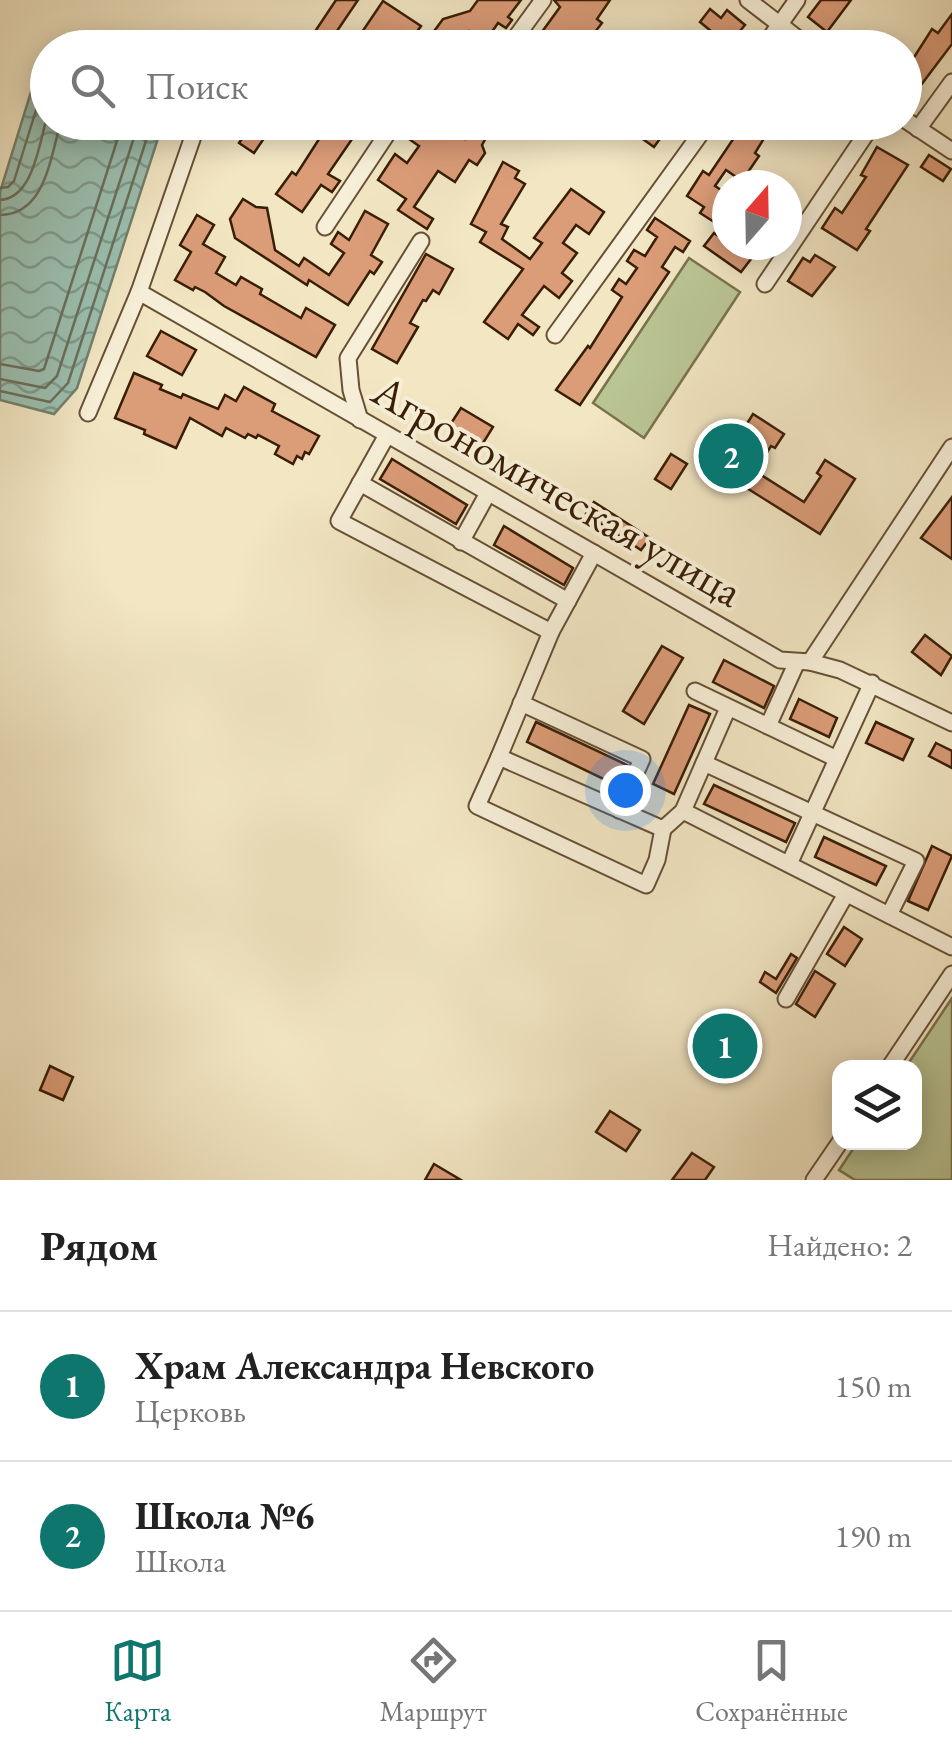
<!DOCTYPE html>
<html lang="ru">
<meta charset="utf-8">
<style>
:root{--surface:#fff;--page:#f2f2f2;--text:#222;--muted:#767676;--line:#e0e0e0;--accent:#0f766e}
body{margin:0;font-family:"EB Garamond",serif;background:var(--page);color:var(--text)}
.controls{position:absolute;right:30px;bottom:30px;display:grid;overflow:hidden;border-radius:20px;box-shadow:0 5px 25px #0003}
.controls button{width:90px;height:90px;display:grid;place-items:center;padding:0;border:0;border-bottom:2px solid var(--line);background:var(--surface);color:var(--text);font:50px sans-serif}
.compass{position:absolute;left:712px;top:170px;width:90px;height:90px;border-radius:50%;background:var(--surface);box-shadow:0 5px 25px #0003;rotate:20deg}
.you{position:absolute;left:625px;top:790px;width:35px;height:35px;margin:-25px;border:8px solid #fff;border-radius:50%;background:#1a73e8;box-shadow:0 0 0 15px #1a73e833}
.badge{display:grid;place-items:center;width:65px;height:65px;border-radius:50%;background:var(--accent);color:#fff;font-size:32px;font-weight:700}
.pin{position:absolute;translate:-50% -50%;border:5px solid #fff;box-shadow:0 2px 10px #0006}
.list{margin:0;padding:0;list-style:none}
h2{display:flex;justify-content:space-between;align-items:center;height:130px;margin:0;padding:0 40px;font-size:42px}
h2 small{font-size:32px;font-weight:400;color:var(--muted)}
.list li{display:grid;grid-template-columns:65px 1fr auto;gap:30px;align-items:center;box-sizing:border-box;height:150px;padding:0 40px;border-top:2px solid var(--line)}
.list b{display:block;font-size:38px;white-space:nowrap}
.list p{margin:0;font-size:32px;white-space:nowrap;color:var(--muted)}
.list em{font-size:32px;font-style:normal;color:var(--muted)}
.icon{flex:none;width:55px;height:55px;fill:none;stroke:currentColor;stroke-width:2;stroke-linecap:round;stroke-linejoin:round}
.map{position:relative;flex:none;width:952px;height:1180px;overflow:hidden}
.search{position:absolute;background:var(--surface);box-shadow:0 5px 25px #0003;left:30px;right:30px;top:30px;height:110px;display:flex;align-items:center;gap:25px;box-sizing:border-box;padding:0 35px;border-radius:55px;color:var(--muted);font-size:38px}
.sheet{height:430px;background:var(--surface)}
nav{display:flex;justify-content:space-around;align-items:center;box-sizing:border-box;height:140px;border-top:2px solid var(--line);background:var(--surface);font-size:28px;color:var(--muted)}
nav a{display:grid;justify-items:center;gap:5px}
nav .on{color:var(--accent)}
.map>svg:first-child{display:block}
</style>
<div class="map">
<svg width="952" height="1180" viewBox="0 0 952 1180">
<defs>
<pattern id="water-waves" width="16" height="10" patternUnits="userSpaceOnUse" patternTransform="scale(2.5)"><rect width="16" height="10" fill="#9bc0b1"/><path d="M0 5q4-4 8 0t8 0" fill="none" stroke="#7f9b8e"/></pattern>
</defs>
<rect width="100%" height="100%" fill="#f2e6c3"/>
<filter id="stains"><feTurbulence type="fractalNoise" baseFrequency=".002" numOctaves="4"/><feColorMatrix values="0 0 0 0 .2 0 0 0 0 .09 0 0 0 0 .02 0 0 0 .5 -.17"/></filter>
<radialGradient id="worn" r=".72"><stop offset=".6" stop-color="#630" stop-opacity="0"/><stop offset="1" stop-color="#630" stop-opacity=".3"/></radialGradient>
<!-- green -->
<g fill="#bac594" stroke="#7a724d" stroke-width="2.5">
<path d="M689,258l51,34 -96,146 -51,-35z"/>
<path d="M952,998v182h-97l-16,-10 18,-27 57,-1v-74l-8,-1z"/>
</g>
<!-- water -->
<path fill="url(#water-waves)" stroke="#747f6d" stroke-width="2.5" d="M47,77l1,45 115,1 -86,265 -23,26 -54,-14v-208l35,-113z"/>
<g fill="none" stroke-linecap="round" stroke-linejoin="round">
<!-- shore -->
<g stroke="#6a6f5c" stroke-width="2.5">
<path d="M0,188l8,-1 6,-6 28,-90 6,-4"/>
<path d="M0,200c34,-2 39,-58 48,-86"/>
<path d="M0,215c46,-1 50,-58 61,-93"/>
<path d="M0,364l39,7 5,-2 79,-247"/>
<path d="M0,379l45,9 12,-12 82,-254"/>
<path d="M0,391l50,11 18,-19 84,-261"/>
</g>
</g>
<!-- building -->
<g fill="#db9c78" stroke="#391e06" stroke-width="2.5">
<path d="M336,0h22l-21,31 17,13 29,-43 38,25 -10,14 -11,-7 -7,10 -11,-6 -7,11h-37l-8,-7 -4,7h-22z"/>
<path d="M478,0h43l-13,17 4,3 -6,8 -8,-5 -13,19 -16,-11 -11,17h-6l-17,-18 8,-11 27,-8z"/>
<path d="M554,0h56l-13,19 5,4 -14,18 9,7h-19l-16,-12 -8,12h-29l10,-15 4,3 21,-29z"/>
<path d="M821,0h30l-24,32 -19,-15z"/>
<path d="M710,9l11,9 6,-8 18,15 -17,20 -28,-23z"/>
<path d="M952,14v30l-31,41 -17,-12 28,-44 6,4z"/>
<path d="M253,122h22l-21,31 -15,-10z"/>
<path d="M330,122h26l5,4 -33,48 12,7 -8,11 -11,-7 -19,27 -26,-18 16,-22 4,3z"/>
<path d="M420,122h22l23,17 8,-12 14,9 -5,9 3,8 -8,12 -8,-5 -14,22 -17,-11 -24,36 19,12 -6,10 -29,-19 8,-11 -28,-19 17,-26 12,9 12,-17 -10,-7z"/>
<path d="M484,122h33l-10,15z"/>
<path d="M635,122h37l-18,25 -24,-17z"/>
<path d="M736,122h38l-19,31 4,3 -17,25 -16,-11 -11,16 12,8 -5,11 5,4v10l-5,8 -22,-14 4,-6 -17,-11 16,-25 6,4 29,-43 -5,-3z"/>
<path d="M877,147l31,18 -42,64 4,2 -13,19 -35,-22 13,-20 7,5 24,-36 -5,-2z"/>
<path d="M929,155l22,14 -8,12 -22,-14z"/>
<path d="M503,162l16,9 -4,7 10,6 -24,40 7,3 -6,12 28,20 12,-16 -8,-5 37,-49 33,23 -15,22 -13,-9 -13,18 14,10 -15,20 10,8 -13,17 -15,-12 -22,29 17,12 -6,8 -15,-11 -10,15 -24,-17 39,-53 -43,-27 6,-10 -15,-8z"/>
<path d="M243,199l13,8 11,1 8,42 24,16 5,-8 25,17 15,-22 -13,-9 7,-12 11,8 16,-29 23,13 -17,31 11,7 -8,12 -4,-3 -22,34 -39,-25 -2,5 -72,-47 -5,-19z"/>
<path d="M197,215l17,10 -11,19 22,13 -9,16 20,12 5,-8 21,12 -2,5 41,24 5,-10 29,17 -19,32 -92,-51 -19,-14 -10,-5 -2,3 -18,-10 16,-28 -11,-7z"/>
<path d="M655,218l35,23 -7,11 -8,-5 -13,20 7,5 -89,133 -24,-15 32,-44 2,2 32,-51 -10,-7 7,-11 7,5 11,-16 -10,-7 7,-11 11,6 12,-19 -10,-7z"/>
<path d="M714,233l37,26 -10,13 -37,-26z"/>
<path d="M426,254l27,15 -14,25 -6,-4 -7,11 -3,-1 -13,23 8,4 -21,36 -25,-14z"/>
<path d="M815,255l20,12 -23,29 -24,-15 15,-23 7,4z"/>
<path d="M161,331l35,19 -14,25 -35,-19z"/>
<path d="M134,373l28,12 -2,4 21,9 2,-4 35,15 7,-14 11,6 8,-14 31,17 -3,7 47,25 -10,18 -4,-2 -3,7 -5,-3 -4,8 -18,-10 4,-8 -21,-11 -2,3 -8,-4 -3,4 -19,-10 -4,8 -32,-18 -14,30 -32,-14 1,-4 -30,-12z"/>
<path d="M461,408l32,19 -13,21 -32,-20z"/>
<path d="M753,414l31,20 -9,14 -4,-2 -16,25 49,31 17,-26 -4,-3 8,-13 30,19 -35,55 -102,-64z"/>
<path d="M671,454l16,10 -16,25 -16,-10z"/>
<path d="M392,459l75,46 -11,19 -76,-45z"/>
<path d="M952,497v62l-31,-21z"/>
<path d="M594,502l56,36 -9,12 -55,-36z"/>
<path d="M504,526l69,42 -9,17 -70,-40z"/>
<path d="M925,635l27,21 -11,19 -29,-23z"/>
<path d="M662,646l21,12 -39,66 -21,-13z"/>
<path d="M724,660l50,26 -10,22 -51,-26z"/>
<path d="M799,699l38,19 -8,19 -39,-18z"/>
<path d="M689,705l21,9 -36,80 -21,-10z"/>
<path d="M536,722l91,43 -9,21 -91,-44z"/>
<path d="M876,722l37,17 -10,21 -37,-17z"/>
<path d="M936,743l16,8v17l-23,-12z"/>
<path d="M714,785l81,38 -9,19 -82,-38z"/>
<path d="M824,837l62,29 -10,19 -61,-28z"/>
<path d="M932,846l20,10 -24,54 -20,-9z"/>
<path d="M844,927l18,12 -17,27 -18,-12z"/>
<path d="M791,954l6,4 -21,35 -16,-11 5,-10 11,7z"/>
<path d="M815,971l20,13 -20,33 -19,-13z"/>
<path d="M722,1024l29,16 -13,22 -29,-16z"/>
<path d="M50,1066l23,11 -10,23 -23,-10z"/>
<path d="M610,1111l30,19 -14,21 -30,-19z"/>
<path d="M692,1153l22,14 -9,13h-33z"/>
<path d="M434,1164l27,16h-36z"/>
</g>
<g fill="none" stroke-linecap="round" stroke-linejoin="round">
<defs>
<g id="minor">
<path d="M748,0l62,48"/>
<path d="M508,48l35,-48"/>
<path d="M763,48l34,-48"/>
<path d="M904,119l48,32"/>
<path d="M918,129l34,-47"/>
<path d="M325,227l70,-105"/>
<path d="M765,284l109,-162"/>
<path d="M139,292l641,368 30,2 30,8 112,53"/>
<path d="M555,335l154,-213"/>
<path d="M88,413l51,-121 59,-170"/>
<path d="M360,420l-9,-30 -3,-32 73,-117"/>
<path d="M387,435l-48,86 212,111"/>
<path d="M360,483l208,118"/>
<path d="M461,542l27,-49"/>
<path d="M594,553l-43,79 -52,125 164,72 20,-18 45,-103"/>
<path d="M810,662l142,-215"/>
<path d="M796,664l-28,62 69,33"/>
<path d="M695,691l73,35"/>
<path d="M521,703l121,56 -23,51"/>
<path d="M499,757l-22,49 169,79 11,-25 6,-31"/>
<path d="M704,763l212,98 -27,54"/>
<path d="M683,811l269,136"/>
<path d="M789,864l83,-181"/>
<path d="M786,999l60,-105"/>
<path d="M889,1068l63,-94"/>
<path d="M814,1180l26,-38"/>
</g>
</defs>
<!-- minor casing -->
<use href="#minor" stroke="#675035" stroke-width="19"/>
<!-- minor -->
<use href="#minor" stroke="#f7efd8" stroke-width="15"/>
</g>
<g text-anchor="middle" stroke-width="8" stroke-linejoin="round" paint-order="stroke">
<!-- street labels -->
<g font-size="45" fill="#391e06" stroke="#f7efd8">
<text transform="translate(558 490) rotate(30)" y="16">Агрономическая улица</text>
</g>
</g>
<rect width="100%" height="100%" filter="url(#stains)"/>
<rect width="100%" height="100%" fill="url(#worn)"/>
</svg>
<div class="controls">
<button><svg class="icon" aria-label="layers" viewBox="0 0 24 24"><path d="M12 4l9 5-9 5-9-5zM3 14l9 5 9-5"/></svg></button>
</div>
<svg class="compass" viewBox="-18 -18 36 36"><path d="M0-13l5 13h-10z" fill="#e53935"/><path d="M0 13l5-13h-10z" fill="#767676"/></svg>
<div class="you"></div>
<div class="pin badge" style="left:725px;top:1046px">1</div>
<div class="pin badge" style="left:731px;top:456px">2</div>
<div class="search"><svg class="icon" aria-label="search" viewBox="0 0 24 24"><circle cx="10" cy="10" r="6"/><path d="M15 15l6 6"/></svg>Поиск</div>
</div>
<section class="sheet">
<h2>Рядом<small>Найдено: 2</small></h2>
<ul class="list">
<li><span class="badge">1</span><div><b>Храм Александра Невского</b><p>Церковь</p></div><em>150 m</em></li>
<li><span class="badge">2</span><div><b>Школа №6</b><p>Школа</p></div><em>190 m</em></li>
</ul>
</section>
<nav>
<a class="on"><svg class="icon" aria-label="map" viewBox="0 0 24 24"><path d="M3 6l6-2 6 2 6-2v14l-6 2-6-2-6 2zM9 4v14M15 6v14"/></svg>Карта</a>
<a><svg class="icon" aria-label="directions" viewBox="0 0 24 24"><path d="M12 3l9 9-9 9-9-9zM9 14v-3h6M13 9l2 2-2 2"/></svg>Маршрут</a>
<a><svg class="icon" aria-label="saved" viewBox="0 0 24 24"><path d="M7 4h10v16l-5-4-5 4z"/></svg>Сохранённые</a>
</nav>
